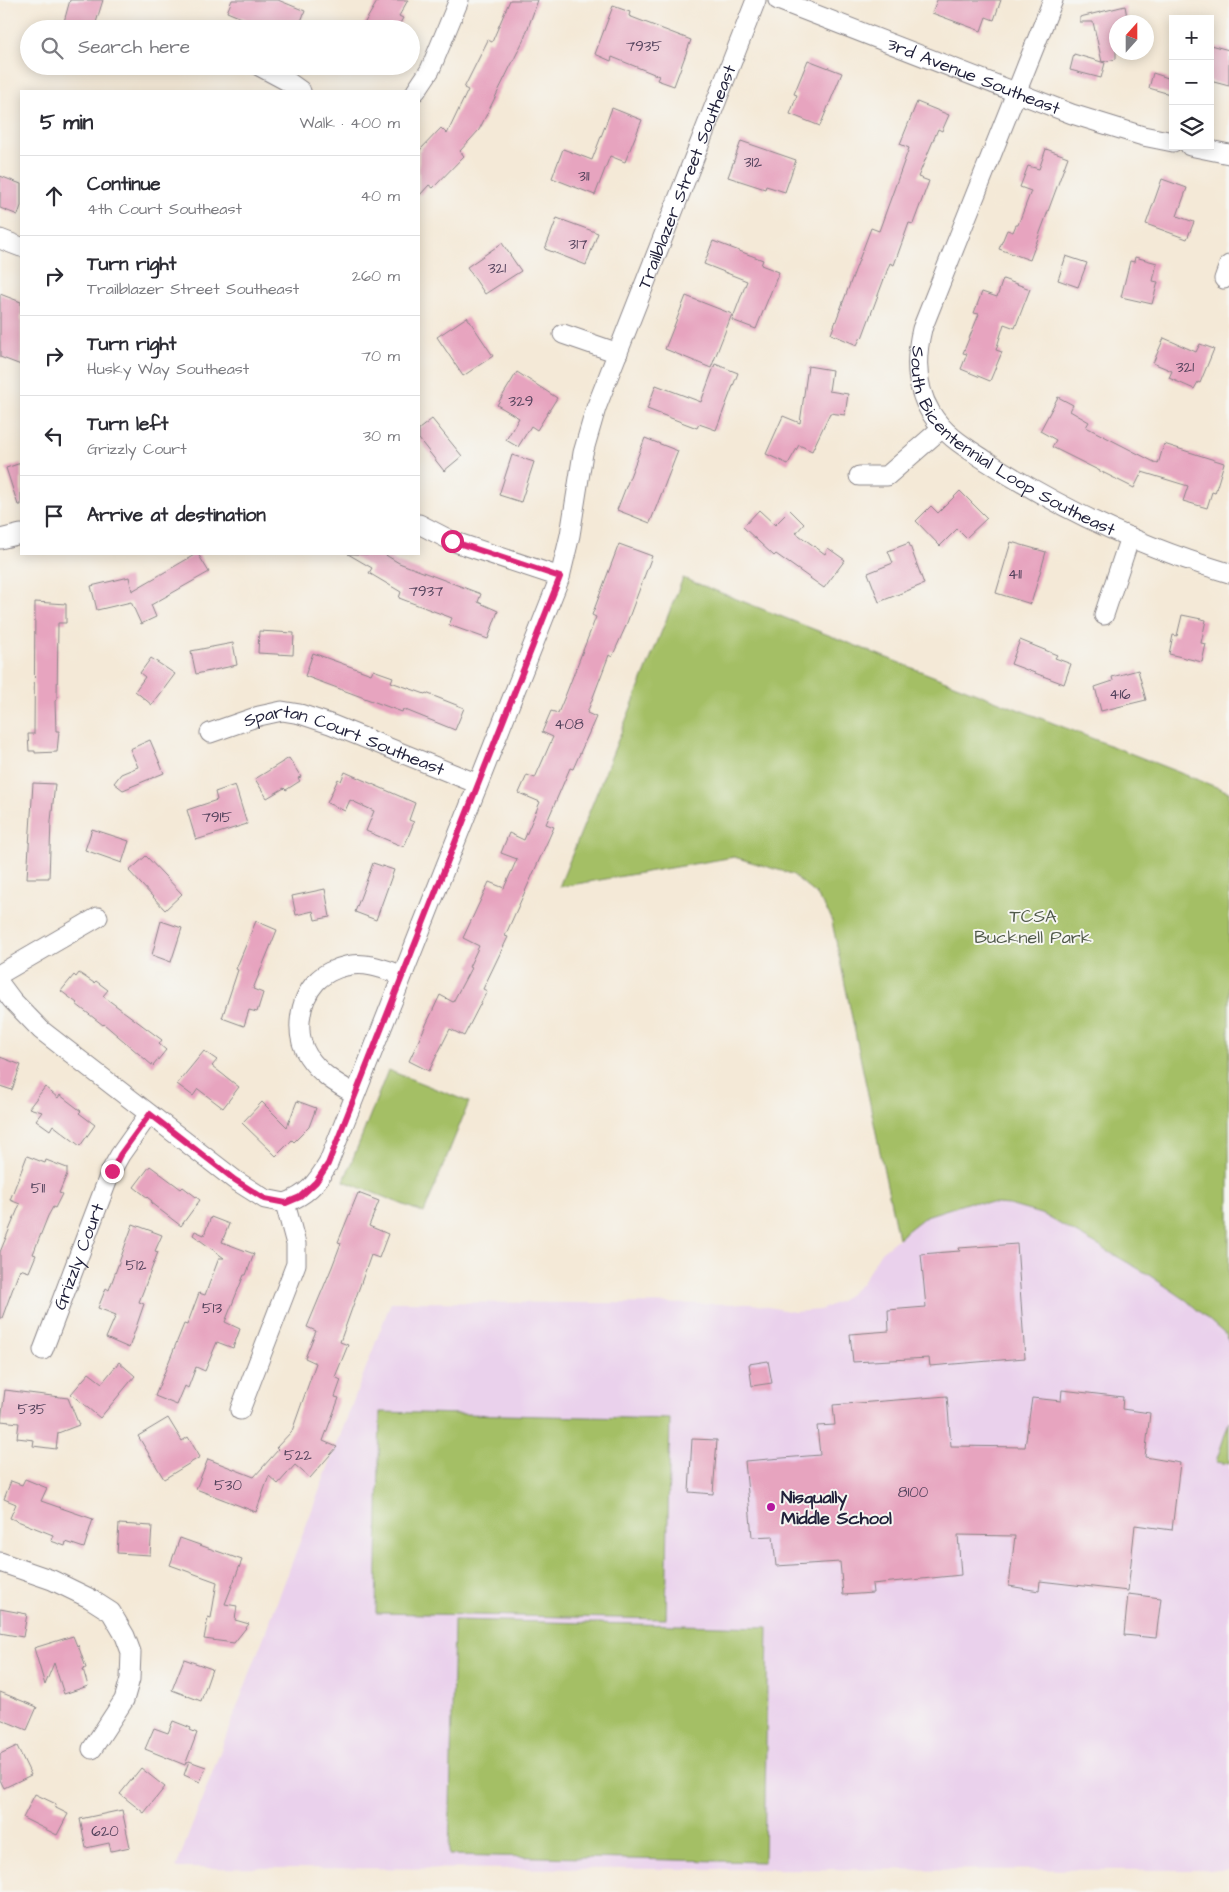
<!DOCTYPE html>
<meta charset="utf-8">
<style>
:root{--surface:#fff;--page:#f2f2f3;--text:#2b2b33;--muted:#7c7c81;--line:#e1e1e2}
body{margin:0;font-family:"Architects Daughter",sans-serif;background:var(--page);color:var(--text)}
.controls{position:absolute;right:15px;top:15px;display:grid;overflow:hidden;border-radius:0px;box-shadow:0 2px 12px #0003}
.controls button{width:45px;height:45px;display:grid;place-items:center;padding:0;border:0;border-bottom:1px solid var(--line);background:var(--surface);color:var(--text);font:25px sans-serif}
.compass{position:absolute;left:1109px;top:15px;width:45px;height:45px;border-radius:50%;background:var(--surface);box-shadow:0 2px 12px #0003;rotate:21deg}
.stop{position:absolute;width:15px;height:15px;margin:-11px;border:4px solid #db2777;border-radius:50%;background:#fff}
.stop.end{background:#db2777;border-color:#fff;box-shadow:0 1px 5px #0008}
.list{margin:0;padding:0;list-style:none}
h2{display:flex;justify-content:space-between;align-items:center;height:65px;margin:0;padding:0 20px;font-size:21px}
h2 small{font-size:16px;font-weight:400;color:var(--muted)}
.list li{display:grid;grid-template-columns:32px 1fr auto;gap:15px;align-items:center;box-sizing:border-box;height:80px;padding:0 20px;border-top:1px solid var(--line)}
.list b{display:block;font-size:19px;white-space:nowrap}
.list p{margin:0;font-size:16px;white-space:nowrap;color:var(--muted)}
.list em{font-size:16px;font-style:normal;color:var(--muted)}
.icon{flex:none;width:28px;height:28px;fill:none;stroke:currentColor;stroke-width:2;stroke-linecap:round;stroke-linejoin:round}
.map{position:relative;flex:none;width:1229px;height:1892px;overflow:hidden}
.search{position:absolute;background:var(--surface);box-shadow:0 2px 12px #0003;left:20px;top:20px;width:400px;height:55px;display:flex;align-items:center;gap:12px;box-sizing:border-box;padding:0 18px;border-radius:28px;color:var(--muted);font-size:19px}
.panel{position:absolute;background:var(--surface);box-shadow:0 2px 12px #0003;left:20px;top:90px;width:400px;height:465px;border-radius:0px}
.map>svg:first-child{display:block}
</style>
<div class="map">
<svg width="1229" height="1892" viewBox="0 0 1229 1892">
<rect width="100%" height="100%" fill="#f6f6f2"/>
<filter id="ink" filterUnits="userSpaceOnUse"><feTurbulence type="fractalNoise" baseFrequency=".02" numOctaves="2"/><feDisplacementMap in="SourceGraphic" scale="10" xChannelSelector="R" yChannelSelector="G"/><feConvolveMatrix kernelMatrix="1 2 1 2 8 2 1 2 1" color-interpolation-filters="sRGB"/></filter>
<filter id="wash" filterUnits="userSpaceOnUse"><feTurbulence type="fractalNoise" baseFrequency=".0096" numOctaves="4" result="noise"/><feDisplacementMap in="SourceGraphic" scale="20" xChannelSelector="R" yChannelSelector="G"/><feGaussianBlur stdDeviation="1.12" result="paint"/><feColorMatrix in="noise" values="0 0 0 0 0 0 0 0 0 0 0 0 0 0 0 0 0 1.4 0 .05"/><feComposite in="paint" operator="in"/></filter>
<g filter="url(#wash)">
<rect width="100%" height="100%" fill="#f4e9d7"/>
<!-- built -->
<path fill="#ead1ec" d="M970,1202l39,3 35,10 98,55 44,30 41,36 2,6v80l-13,40 13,2v406l-1053,-2 215,-566 362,2 41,8 26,-2 22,-10 19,-16 20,-32 45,-36z"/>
<!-- green -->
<g fill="#a4bf65" stroke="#637050">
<path d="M683,578l546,214v550l-2,-6 -41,-36 -40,-27 -102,-58 -35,-10 -39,-3 -44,14 -28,22 -67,-321 -15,-23 -24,-20 -58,-17 -175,30z"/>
<path d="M388,1070l81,32 -45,111 -80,-32z"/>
<path d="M380,1412l290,7 -4,200 -290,-6z"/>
<path d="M1229,1422v42l-13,-2z"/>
<path d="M454,1620l314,7 -4,235 -315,-7z"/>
</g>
<g id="blocks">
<!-- building -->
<g fill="#e7a4bf">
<path d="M70,0h33l-9,29h-32z"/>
<path d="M232,0h46l27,11 -7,18h-30l-41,-17z"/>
<path d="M378,0h30l-9,16 4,2 -6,11h-36z"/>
<path d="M510,0h28l-14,39 -45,91 -19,21 4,5 -31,32 -4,-3 -10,11v-45l22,-23 6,6 21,-44 -4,-2 24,-48 4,2z"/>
<path d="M937,0h64l-7,20 -8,-3 -5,14 -49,-18z"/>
<path d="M613,6l17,6 -1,4 62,24 -17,46 -17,-6 2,-4 -47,-19 -1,4 -16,-7z"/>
<path d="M1125,6l3,16h-12v37l-14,3 -9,-40h-13v-5z"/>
<path d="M1210,45l19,5v36l-19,-5z"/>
<path d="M1074,54l31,9 -4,15 -31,-8z"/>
<path d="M808,60l34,13 -22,53 -30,-12 7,-19 -3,-1z"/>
<path d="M1153,73l15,5v2l5,1v14l-24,-7z"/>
<path d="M917,102l32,13 -7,16 -4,-2 -20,48 11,4 -16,43 -4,-1 -15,42 -4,-2 -28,75 -1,-1 -4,8 -26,-11 40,-106 8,3 30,-83 -9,-4z"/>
<path d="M612,108l30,12 -17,42 -15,-6 -15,39 -43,-17 11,-29 29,11z"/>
<path d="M741,141l55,19 -11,32 -19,-6 -1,3 -37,-12z"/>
<path d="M1046,149l22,8 -38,103 -31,-11 8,-19 6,2 3,-7h2l13,-34 -11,-4 8,-21 11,3z"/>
<path d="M0,176l21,8v22l-3,9 -18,-7z"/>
<path d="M1162,179l25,9 -10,28 17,6 -7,17 -41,-15z"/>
<path d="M557,218l41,15 -12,32 -41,-16z"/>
<path d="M713,241l50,19 -2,5 18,7 -23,57 -24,-9 15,-39 -43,-17z"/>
<path d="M502,243l19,28 -36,23 -18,-27z"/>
<path d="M1066,256l21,7 -9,24 -20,-7z"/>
<path d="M1135,257l22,6 -4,18 5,1 -6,22 -31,-7 9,-36 4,1z"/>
<path d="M1003,279l27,10 -15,39 -11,-4 -8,26 6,2 -12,29 -29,-12 6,-15 -4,-1 16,-39 -5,-1 8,-21 15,5z"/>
<path d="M0,294l21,8v63l-21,-8z"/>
<path d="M686,296l46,18 -21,54 -46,-19z"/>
<path d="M467,317l26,39 -30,20 -26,-39z"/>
<path d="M1164,338l32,14 4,-8 14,5 -14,34 -2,-1 -4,7 -25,-11 3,-7 -19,-8z"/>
<path d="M715,364l23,9 -22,57 -17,-6 -2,4 -50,-19 9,-24 45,17z"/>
<path d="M808,366l24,4 -3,21 19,3 -3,21 -15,-2 -18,38 -13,-6 -11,19 -22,-10 17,-38 17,7z"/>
<path d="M517,372l40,26 -20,32 -6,-4 -13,21 -12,-7 13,-22 -22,-13z"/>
<path d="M1058,397l15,8 -3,6 19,11 -3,5 72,37 6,-20 60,19 -9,30 -3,-1 -5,16 -24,-7 5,-15 -46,-14 -8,16 -82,-41 4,-7 -16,-9z"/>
<path d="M432,419l30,37 -18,15 -25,-32v-10z"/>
<path d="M645,438l33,13 -28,72 -33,-13z"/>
<path d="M512,455l22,7 -13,40 -22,-7z"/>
<path d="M21,463v42h-3l-12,-37z"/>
<path d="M960,491l27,27 -21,20 -9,-9 -17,17 -24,-25 15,-15 7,7z"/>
<path d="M759,510l16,15 15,-15 14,14 -8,9 29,21 3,-6 17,12 -21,28 -48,-34 -2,2 -31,-29z"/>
<path d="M1011,542l35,10 -15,52 -35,-11z"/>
<path d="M909,543l15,41 -45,18 -11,-29 25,-10 -5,-12z"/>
<path d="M619,544l33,12 -27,72 -13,29 -3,-2 -22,58 9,4 -23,52 -3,-1 -24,56 8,3 -49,109 3,1 -25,52 4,2 -23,45 -14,-7 -21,42 -20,-10 31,-66 13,7 18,-34 -2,-1 10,-21 -16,-8 26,-56 15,6 13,-29 -16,-6 8,-20 15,7 16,-38 -21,-9 8,-18 8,3 18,-41 -11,-5 9,-21 7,2 8,-19 30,-77 -4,-2z"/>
<path d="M196,554h2l11,18 -58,33 5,12 -15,7 -10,-22 -34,8 -6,-24 38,-9 3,14z"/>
<path d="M348,554h36l15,9 82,31 -3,8 20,9 -10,28 -39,-14 3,-7 -53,-20 2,-6 -32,-19 3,-5z"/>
<path d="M35,602l31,2v19h-8l-1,76 -2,2 1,30h3l-2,21 -22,1v-2h-6l-1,-17h6z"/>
<path d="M1182,615l24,5 -5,23 5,1 -4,18 -33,-8 4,-19 4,1z"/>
<path d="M259,631l35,2 -1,22 -35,-2z"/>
<path d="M1020,640l37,15 -2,3 16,6 -7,20 -53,-20z"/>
<path d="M233,643l4,22 -41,9 -5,-23z"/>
<path d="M313,653l58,21 2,-4 20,7 -2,5 34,12 1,-1 38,15 -9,22 -52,-21 -1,3 -97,-36z"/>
<path d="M151,658l24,16 -23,31 -17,-14 10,-14 -5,-4z"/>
<path d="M1138,670l8,30 -45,11 -6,-24 18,-6 -1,-4z"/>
<path d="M150,740l14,33 -41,17 -9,-7 7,-9 17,-7 -8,-18z"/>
<path d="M289,758l12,19 -3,1 2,3 -14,9 -2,-2 -17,10 -12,-19z"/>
<path d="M345,772l70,31 -6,17 5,2 -10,25 -38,-16 8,-20 -24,-11 -5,11 -18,-8 11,-24 3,2z"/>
<path d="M33,783l22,1 -4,37 -2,57h-22z"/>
<path d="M235,785l12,39 -51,16 -9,-30 30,-10 -2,-8z"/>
<path d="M92,829l37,12 -7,22 -37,-13z"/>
<path d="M146,856l36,38 -17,16 -36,-39z"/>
<path d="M373,863l21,7 -18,50 -21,-8z"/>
<path d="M325,889l5,28 -15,3 -2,-9 -17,4 -4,-19z"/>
<path d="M161,921l21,7 -11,34 -19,-7z"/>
<path d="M256,921l21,9 -24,59 10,4 -6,19 -8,-2 -5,16 -22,-8 16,-48 -2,-1z"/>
<path d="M79,973l15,10 2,-2 12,9 -5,6 59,44 -3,4 7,6 -13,16 -49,-42 -1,1 -27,-21 1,-1 -16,-12 13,-16 2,2z"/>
<path d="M204,1051l13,9 -5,6 27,21 -16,21 -25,-19 -5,7 -16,-12z"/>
<path d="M0,1057l21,8 -9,25 -12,-4z"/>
<path d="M45,1087l13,11 2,-3 21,16 -2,2 16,12 -15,21 -27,-21 -3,5 -14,-10 6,-8 -13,-4z"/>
<path d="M297,1101l19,7 -7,19 -15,15 -2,-2 -16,16 -34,-33 20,-21 25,25z"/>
<path d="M27,1156l18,7 1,-3 21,8v6l-8,19 3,1 -7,14 -2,-1 -5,9 -15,38 3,1 -7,17 -9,-3 -18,49h-2v-66l20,-48 -10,-4z"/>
<path d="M150,1166l31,23 2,-2 17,13 -19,26 -30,-23 1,-2 -18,-14z"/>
<path d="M358,1193l21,8 -10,25 19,8 -9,24 -8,-3 -31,87 8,3 -13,32 6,3 -6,17 4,1 -16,43 14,6 -27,31 -15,-13 -17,19 -9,-8 -13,36 -60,-23 12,-30 46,18 24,-27 -2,-2 16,-17 24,-68 -11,-5 11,-27 -9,-4 25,-60 9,-24 -3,-1z"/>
<path d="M211,1217l18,7 -7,18 32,12 -8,21h-2l-19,47 15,7 -7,19 -16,-6 -12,29 -9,-4 -8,21 -3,-2 -8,19 -22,-9 29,-72 3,1 12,-32 6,2 14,-37h5l-31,-23 2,-4 9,4z"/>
<path d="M133,1224l29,11 -7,16 3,1 -19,50 5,2 -15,44 -23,-10 10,-23 -18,-7 8,-20 3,2z"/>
<path d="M1017,1244l8,114 -95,8 -1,-8 -76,4 -3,-28 39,-3 -1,-21 38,-3 -5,-53 39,-3 -1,-3z"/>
<path d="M768,1361l4,22 -20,3 -3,-22z"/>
<path d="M119,1362l16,14 -35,42 -29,-24 18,-21 13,10z"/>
<path d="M5,1390l63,8 11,27 -21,8 -2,16 -23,-3 1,-6 -17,-2 2,-15 -18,-2z"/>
<path d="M1062,1390l61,7 -1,12 28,4 -5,44 35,6 -8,67 -37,-5 -7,66 -88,-10 -1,10 -30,-5 6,-50 -57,-1 3,40 -89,9 1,9 -30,2 -3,-33 -64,4 -3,-30 -21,1 -7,-76 75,-6 -3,-29 18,-1 -2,-20 114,-9 4,50 74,1 7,-49 29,3z"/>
<path d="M168,1418l14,23 6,-4 12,20 -36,22 -26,-43z"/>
<path d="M692,1439l25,1 -4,54 -24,-2z"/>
<path d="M25,1479l22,9 -6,13 52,18 -9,29 -18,-6 -1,4 -14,-5 2,-6 -43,-17 6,-14 -12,-5 7,-18 11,4z"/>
<path d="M119,1524l33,2 -2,29 -33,-2z"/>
<path d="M180,1538l62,22 -17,44 12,2 -2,14 14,4 -15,19 -30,-4 4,-22 3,1 6,-36 -47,-17z"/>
<path d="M1128,1594l33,4 -5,40 -32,-3z"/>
<path d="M0,1609l27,5 -4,23 -23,-4z"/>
<path d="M73,1636l4,10 1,-1 8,23 -3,1 5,17 -24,8 -10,-31 -9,22 -11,-37z"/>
<path d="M184,1659l28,10 -11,32 -29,-11z"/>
<path d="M0,1692l37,15 -10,23 -27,-11z"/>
<path d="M173,1721l18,7 -1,2 7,3 -12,32 -40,-16 9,-21 14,5z"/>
<path d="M17,1746l14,29 -27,13 -4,-8v-26z"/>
<path d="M189,1761l17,6 -6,15 -16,-7z"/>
<path d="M141,1768l24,19 -21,26 -24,-19z"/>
<path d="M35,1794l21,10 -2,3 14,7 -11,21 -34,-17z"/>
<path d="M122,1810l8,37 -19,4 -2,-8 -23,5 -6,-29z"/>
</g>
</g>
</g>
<g filter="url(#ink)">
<use href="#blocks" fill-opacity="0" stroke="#8b8689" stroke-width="1"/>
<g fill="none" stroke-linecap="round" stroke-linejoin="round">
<defs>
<g id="minor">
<path id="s1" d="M778,0l294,114 71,22 30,6"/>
<path id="s2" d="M1053,0l-131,329c-7,29 -7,58 9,84 14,23 36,35 57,49 75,48 156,86 241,111"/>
<path d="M259,66l28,15 14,10"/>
<path d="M416,91l14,-21 29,-70"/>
<path d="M1190,146l39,8"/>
<path d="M0,239l21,8"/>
<path d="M1224,279l5,-14"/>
<path d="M563,334l55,19"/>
<path d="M859,476h28l55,-48"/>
<path d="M419,524l33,17 108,36"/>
<path d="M0,539l21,-5"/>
<path d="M1104,615l26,-78"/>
<path id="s3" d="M210,733l49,-17 23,-5 18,3 30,10 148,60"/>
<path d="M0,974l98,-57"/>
<path d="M0,984l12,16 29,30 194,150 30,19 20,4"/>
<path d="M355,1094c-18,-10 -35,-20 -47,-38 -14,-22 -9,-55 8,-74 7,-8 20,-14 30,-16 19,-5 38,3 55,9"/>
<path id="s4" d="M285,1203c22,-8 31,-19 43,-39l232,-587 10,-42 13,-82 13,-45 160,-408"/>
<path id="s5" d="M43,1350l68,-179 9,-16 29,-41"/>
<path d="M240,1410l56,-146v-20l-11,-41"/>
<path d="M0,1562l52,18 37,18 22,14 14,24 6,16 -1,27 -6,21 -32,49"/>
</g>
</defs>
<!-- minor casing -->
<use href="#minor" stroke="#8b8689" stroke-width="21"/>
<!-- minor -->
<use href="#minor" stroke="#fff" stroke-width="19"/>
</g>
</g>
<g fill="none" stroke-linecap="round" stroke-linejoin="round" filter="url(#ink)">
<!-- route -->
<path stroke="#db2777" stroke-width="6" d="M112,1171l8,-16 30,-41 85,66 30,19 21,4 14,-6 16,-15 12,-18 232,-587 -108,-36"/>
</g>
<!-- markers -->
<circle fill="#b5179e" stroke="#f6f6f2" stroke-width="2" cx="771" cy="1507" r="5"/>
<g text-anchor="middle" stroke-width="4" stroke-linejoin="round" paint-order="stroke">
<!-- number labels -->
<g font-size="15" fill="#53425c">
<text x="644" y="51">7935</text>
<text x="753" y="167">312</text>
<text x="584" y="181">311</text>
<text x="578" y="249">317</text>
<text x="497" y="273">321</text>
<text x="1185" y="372">321</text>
<text x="521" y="406">329</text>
<text x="1015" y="579">411</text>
<text x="426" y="596">7937</text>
<text x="1120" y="699">416</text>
<text x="569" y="729">408</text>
<text x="217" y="822">7915</text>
<text x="38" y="1193">511</text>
<text x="136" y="1270">512</text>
<text x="212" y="1313">513</text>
<text x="32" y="1414">535</text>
<text x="298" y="1460">522</text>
<text x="228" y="1490">530</text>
<text x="913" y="1497">8100</text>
<text x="105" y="1836">620</text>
</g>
<!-- street labels -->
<g font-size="18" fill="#22223b" stroke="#f6f6f2">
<text dy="6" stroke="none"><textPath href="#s1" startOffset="210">3rd Avenue Southeast</textPath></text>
<text dy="6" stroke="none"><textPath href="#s4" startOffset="1112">Trailblazer Street Southeast</textPath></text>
<text dy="6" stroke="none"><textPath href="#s2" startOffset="516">South Bicentennial Loop Southeast</textPath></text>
<text dy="6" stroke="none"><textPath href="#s3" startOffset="142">Spartan Court Southeast</textPath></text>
<text dy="6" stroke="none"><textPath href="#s5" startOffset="100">Grizzly Court</textPath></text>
</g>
<!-- park labels -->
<g font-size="18" fill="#50594a" stroke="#f6f6f2">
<text x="1033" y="922">TCSA<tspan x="1033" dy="21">Bucknell Park</tspan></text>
</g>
<!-- poi labels -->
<g font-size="18" font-weight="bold" fill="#22223b" stroke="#f6f6f2" text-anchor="start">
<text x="781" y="1503">Nisqually<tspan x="781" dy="21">Middle School</tspan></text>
</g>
</g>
</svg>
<div class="controls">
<button>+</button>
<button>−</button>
<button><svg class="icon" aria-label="layers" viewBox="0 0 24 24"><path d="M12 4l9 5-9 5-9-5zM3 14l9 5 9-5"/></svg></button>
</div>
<svg class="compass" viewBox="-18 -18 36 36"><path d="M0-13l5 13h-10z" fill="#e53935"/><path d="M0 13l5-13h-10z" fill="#7c7c81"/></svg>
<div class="stop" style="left:452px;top:541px"></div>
<div class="stop end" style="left:112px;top:1171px"></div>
<div class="search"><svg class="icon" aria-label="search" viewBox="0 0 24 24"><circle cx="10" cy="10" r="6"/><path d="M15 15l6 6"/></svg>Search here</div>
<section class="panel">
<h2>5 min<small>Walk · 400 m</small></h2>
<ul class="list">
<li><svg class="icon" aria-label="ahead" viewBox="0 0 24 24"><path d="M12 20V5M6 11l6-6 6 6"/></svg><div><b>Continue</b><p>4th Court Southeast</p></div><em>40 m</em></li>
<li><svg class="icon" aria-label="right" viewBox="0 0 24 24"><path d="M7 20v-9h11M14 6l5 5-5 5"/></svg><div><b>Turn right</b><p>Trailblazer Street Southeast</p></div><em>260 m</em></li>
<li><svg class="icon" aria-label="right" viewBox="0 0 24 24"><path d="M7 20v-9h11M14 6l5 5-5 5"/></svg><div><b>Turn right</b><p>Husky Way Southeast</p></div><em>70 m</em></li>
<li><svg class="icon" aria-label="left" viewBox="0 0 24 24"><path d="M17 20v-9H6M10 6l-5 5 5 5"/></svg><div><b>Turn left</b><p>Grizzly Court</p></div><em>30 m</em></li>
<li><svg class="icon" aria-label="arrive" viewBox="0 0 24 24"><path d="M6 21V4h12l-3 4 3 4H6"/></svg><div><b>Arrive at destination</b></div></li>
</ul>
</section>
</div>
